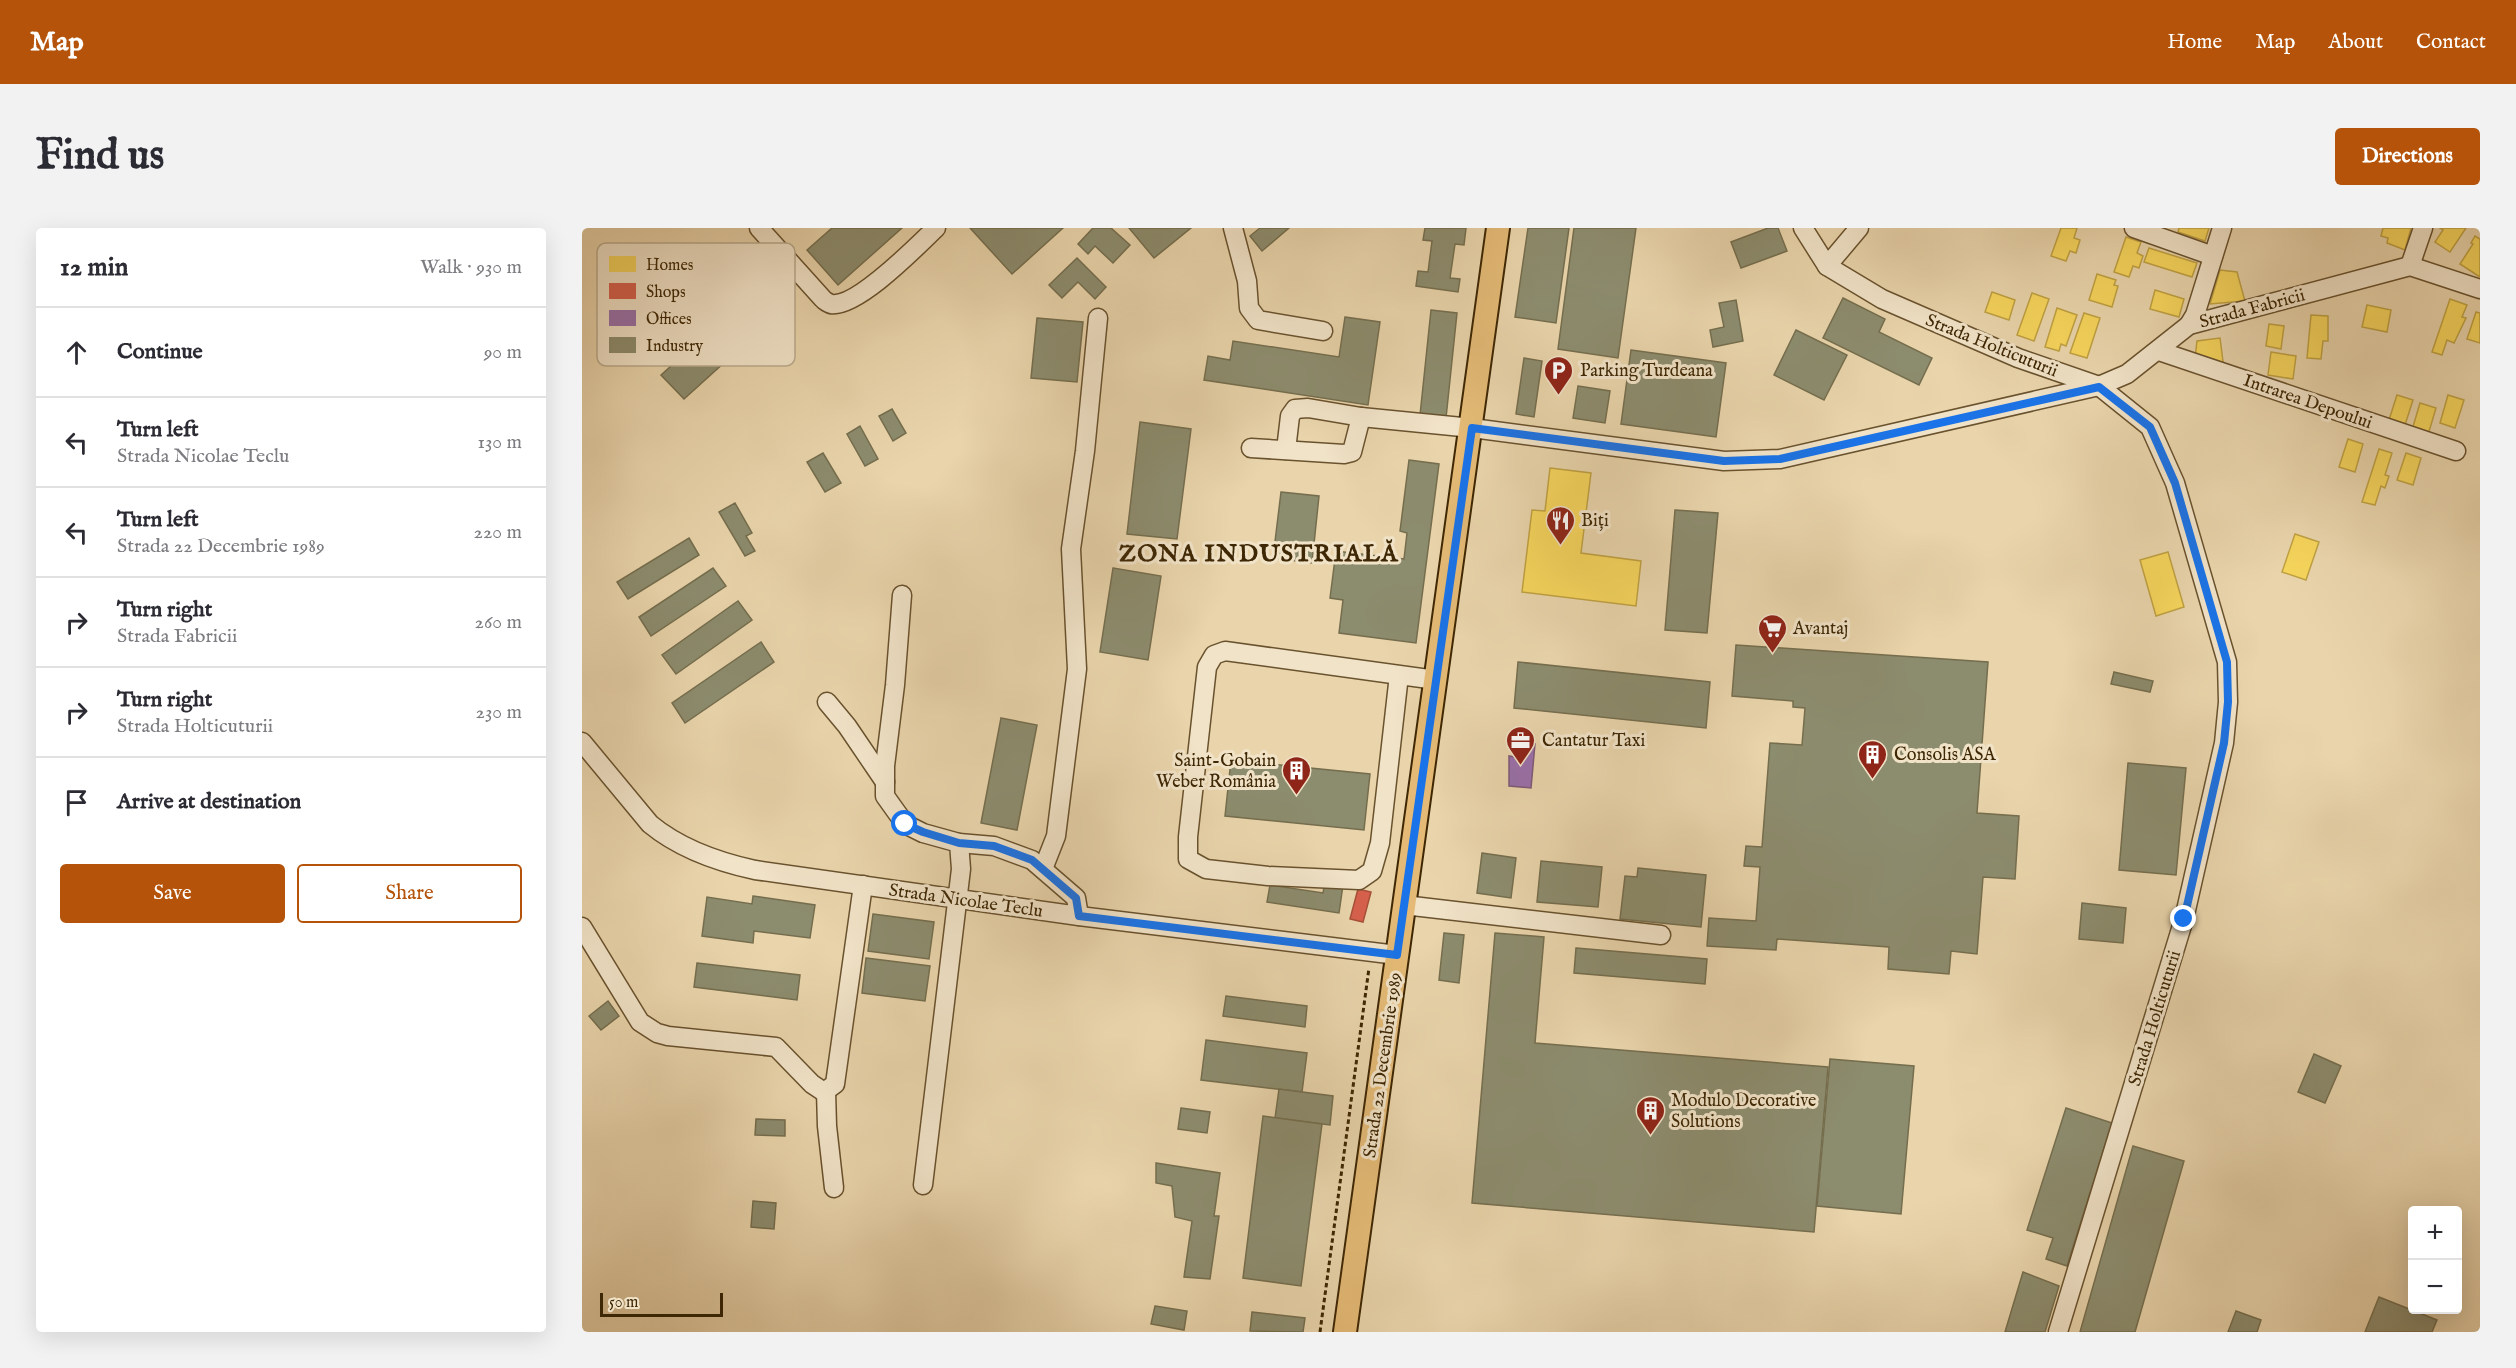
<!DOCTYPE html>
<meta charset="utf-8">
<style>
:root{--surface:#fff;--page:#f2f2f3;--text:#2b2b33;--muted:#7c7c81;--line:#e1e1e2;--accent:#b45309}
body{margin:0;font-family:"IM FELL English",serif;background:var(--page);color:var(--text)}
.controls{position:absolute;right:18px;bottom:18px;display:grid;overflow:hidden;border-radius:6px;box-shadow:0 6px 24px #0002}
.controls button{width:54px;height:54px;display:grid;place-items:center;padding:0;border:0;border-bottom:2px solid var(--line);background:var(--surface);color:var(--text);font:30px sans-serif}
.scale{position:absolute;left:18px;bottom:15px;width:123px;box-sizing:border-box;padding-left:6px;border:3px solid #3e2704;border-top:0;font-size:16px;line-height:21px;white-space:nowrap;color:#3e2704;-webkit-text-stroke:4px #f1e3c8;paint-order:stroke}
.stop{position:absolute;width:18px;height:18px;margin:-14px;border:4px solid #1a73e8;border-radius:50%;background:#fff}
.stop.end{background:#1a73e8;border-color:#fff;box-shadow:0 2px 6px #0008}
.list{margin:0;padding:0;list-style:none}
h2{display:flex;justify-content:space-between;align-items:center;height:78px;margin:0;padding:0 24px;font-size:26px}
h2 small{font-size:20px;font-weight:400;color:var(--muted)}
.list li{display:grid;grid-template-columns:39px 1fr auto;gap:18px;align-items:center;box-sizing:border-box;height:90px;padding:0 24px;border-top:2px solid var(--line)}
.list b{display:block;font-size:22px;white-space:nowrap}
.list p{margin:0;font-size:20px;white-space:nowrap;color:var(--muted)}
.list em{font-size:20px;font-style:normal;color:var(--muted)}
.actions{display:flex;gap:12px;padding:18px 24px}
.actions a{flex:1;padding:14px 0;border:2px solid var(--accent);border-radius:6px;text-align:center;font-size:21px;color:var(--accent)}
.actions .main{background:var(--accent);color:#fff}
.icon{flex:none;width:33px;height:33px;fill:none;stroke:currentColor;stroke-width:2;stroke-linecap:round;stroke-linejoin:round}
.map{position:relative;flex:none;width:1898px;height:1104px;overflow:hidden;border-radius:6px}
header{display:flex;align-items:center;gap:36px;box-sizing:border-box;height:84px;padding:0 30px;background:var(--accent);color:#fff}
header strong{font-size:28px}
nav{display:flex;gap:33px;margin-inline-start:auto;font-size:21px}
.intro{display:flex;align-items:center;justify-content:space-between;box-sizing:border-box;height:144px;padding:0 36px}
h1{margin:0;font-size:42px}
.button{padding:15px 27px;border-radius:6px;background:var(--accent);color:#fff;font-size:21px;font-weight:700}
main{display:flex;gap:36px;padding:0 36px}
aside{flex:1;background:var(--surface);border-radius:6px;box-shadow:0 6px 24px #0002}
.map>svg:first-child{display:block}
</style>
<header>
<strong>Map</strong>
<nav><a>Home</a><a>Map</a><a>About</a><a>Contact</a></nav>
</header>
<div class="intro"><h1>Find us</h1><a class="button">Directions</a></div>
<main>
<aside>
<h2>12 min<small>Walk · 930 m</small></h2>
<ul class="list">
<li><svg class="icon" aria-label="ahead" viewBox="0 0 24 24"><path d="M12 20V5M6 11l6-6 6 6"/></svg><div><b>Continue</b></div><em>90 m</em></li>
<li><svg class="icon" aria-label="left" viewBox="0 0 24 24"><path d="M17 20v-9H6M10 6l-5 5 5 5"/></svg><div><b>Turn left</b><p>Strada Nicolae Teclu</p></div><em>130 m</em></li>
<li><svg class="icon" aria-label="left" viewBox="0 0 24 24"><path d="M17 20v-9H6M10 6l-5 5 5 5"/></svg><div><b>Turn left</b><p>Strada 22 Decembrie 1989</p></div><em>220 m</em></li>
<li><svg class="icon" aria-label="right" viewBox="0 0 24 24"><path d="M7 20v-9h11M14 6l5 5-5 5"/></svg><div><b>Turn right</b><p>Strada Fabricii</p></div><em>260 m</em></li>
<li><svg class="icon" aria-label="right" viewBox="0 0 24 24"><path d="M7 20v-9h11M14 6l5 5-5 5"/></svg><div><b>Turn right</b><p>Strada Holticuturii</p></div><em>230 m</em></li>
<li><svg class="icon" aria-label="arrive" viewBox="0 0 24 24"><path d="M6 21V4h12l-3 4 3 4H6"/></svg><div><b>Arrive at destination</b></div></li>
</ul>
<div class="actions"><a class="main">Save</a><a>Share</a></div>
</aside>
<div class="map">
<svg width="1898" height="1104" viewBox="0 0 1898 1104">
<rect width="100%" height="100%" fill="#e9d4ab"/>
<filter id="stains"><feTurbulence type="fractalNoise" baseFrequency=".00333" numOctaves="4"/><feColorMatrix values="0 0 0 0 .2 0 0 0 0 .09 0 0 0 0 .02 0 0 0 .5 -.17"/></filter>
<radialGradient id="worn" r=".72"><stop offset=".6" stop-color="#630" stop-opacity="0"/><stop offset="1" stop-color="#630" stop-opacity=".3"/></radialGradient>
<!-- homes -->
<g fill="#f6d55c" stroke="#bfa142" stroke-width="1.5">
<path d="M1479,0h16l-3,10 6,2 -4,13 -6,-2 -4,10 -15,-5z"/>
<path d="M1597,0h30l-4,13 -27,-9z"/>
<path d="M1801,0h28l-6,22 -18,-7 1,-5 -7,-2z"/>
<path d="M1858,0h26l-16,24 -15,-10 8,-12z"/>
<path d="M1893,8l5,3v38l-20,-13 13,-20 -2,-1z"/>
<path d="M1544,9l15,5 -4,11 6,3 -4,12 -6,-2 -4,11 -15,-5z"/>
<path d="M1567,20l48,15 -5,14 -48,-15z"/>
<path d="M1638,42l17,2 8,29 -35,3z"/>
<path d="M1515,46l19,6 -2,5 4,1 -6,21 -23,-7z"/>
<path d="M1573,62l29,9 -5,18 -29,-8z"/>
<path d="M1410,64l23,8 -6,20 -24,-8z"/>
<path d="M1450,65l17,6 -15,42 -17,-6z"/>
<path d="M1868,71l17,6 -5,12 4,1 -12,25 -7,-3 -5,15 -10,-3z"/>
<path d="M1785,77l24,5 -4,22 -25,-5z"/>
<path d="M1475,80l20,7 -11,31 -5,-2 -2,7 -14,-4z"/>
<path d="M1894,84l4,1v30l-13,-4z"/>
<path d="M1502,85l16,5 -13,40 -17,-5z"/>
<path d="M1729,87l17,1v25h-5l-2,18 -14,-1z"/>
<path d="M1687,96l15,2 -3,23 -15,-3z"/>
<path d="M1638,110l4,31 -29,-11 2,-17z"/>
<path d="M1689,124l25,4 -3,23 -25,-4z"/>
<path d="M1815,167l16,5 -9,28 -16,-5z"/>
<path d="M1866,167l16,5 -9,28 -15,-5z"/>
<path d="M1838,175l16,5 -8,27 -16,-5z"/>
<path d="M1766,211l15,5 -8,28 -16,-5z"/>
<path d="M1797,221l13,4 -7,22 4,1 -4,12 -4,-2 -6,19 -13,-3z"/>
<path d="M1824,225l15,5 -8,27 -16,-5z"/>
<path d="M968,240l41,5 -10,80 60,8 -5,45 -114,-14 10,-82 13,1z"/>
<path d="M1713,306l24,8 -13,38 -24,-8z"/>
<path d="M1586,324l16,55 -28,9 -16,-56z"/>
</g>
<!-- shops -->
<path fill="#d6604d" stroke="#a84f37" stroke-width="1.5" d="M776,661l13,3 -8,30 -13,-3z"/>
<!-- offices -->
<path fill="#9970ab" stroke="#7e5a79" stroke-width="1.5" d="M934,514l19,2 -4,44 -22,-2v-30l6,1z"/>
<!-- industry -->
<g fill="#8c8c6e" stroke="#756e4e" stroke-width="1.5">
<path d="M250,0h70l-64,57 -31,-35z"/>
<path d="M388,0h93l-51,46z"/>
<path d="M511,0h18l19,17 -17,18 -18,-17 -7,8 -10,-10z"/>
<path d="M547,0h62l-37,30z"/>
<path d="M678,0h29l-27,23 -12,-15z"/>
<path d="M843,0h41l-2,17 -9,-1 -5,34 10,1 -2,13 -42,-6 2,-15 10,1 4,-31 -9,-1z"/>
<path d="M946,0h41l-13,95 -41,-6z"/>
<path d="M992,0h62l-18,130 -60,-9z"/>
<path d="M1186,0h10l9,23 -46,17 -10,-26z"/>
<path d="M495,30l29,29 -11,12 -17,-17 -16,16 -13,-13z"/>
<path d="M172,50l18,19 -7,7 11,12 -92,83 -23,-24 59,-53 -7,-8z"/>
<path d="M1261,70l42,21 -6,13 53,26 -13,27 -96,-47z"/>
<path d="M1154,72l7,41 -30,6 -3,-17 14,-3 -5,-24z"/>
<path d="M849,82l26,3 -11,105 -26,-3z"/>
<path d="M763,89l35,5 -12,83 -164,-25 4,-24 22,4 3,-19 106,16z"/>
<path d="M455,90l46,4 -6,60 -46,-4z"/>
<path d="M1214,102l51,25 -23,45 -50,-25z"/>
<path d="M1049,122l95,13 -10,74 -95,-13z"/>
<path d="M942,130l18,3 -8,56 -18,-3z"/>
<path d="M996,158l32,5 -5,32 -32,-5z"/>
<path d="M310,181l14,24 -13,8 -14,-25z"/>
<path d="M558,194l51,7 -14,110 -50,-5z"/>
<path d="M278,198l18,33 -13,7 -18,-32z"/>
<path d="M241,225l18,30 -16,9 -18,-30z"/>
<path d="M827,232l30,4 -23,179 -77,-10 4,-33 -13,-2 6,-47 68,8 3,-26 -7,-2z"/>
<path d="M699,264l38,4 -7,67 -39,-5z"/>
<path d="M153,275l17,30 -6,3 9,15 -10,5 -26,-44z"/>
<path d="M1093,282l43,3 -11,120 -42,-3z"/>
<path d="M107,310l10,17 -71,44 -11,-17z"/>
<path d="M131,340l13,18 -75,50 -12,-19z"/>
<path d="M531,340l48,8 -13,84 -48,-8z"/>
<path d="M156,373l14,19 -76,54 -14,-19z"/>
<path d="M179,414l13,20 -89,61 -13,-20z"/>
<path d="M1154,417l252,17 -11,151 42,3 -4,63 -32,-2 -6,77 -26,-3 -2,23 -61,-5 1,-22 -112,-8 -1,11 -69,-4 2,-28 47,3 4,-54 -16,-1 2,-20 16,1 8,-104 32,2 3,-37 -12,-1v-6l-61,-5z"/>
<path d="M936,434l192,20 -4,46 -192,-20z"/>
<path d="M1532,444l39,9 -3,11 -39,-8z"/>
<path d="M419,490l36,7 -20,105 -36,-7z"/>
<path d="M649,532l139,14 -6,56 -139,-14z"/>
<path d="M1546,535l58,5 -10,107 -57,-5z"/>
<path d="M900,625l34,5 -5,40 -34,-5z"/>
<path d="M959,633l61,6 -4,40 -61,-5z"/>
<path d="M1056,640l68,7 -5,52 -81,-8 5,-43 12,1z"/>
<path d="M743,654l18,3 -4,28 -72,-11 3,-17 53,8z"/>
<path d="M171,668l62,9 -5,33 -56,-7 -1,12 -51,-7 5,-39 45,7z"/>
<path d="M1500,675l44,5 -3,35 -44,-4z"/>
<path d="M291,686l61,8 -5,37 -61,-8z"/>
<path d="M862,705l20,2 -5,48 -20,-3z"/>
<path d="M913,705l49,4 -9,106 293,24 -14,165 -342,-29z"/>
<path d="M994,720l131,11 -2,25 -131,-11z"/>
<path d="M284,730l64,8 -5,35 -63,-8z"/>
<path d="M115,735l103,12 -3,25 -103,-13z"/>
<path d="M644,768l81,10 -2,21 -82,-11z"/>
<path d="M26,773l11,15 -18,14 -12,-14z"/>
<path d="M624,812l101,13 -5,39 -101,-12z"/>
<path d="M1732,826l27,12 -16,37 -27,-11z"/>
<path d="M1248,831l84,7 -13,148 -84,-8z"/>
<path d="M697,861l54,7 -3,29 -55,-7z"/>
<path d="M599,880l29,4 -3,21 -29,-4z"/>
<path d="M1484,880l46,15 -45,143 -21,-7 7,-21 -26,-8z"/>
<path d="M681,888l59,8 -21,162 -58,-8z"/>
<path d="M174,891l29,1v16l-30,-1z"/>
<path d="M1551,918l51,15 -49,171h-55z"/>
<path d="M574,935l64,10 -6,43h5l-9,63 -26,-2 8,-56 -17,-4 -3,-31 -16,-3z"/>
<path d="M171,973l23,2 -2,26 -23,-2z"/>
<path d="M1441,1044l36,14 -14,46h-40z"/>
<path d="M1797,1069l58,23 -5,12h-67z"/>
<path d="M573,1078l32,5 -3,19 -33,-6z"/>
<path d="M1654,1083l25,9 -4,12h-29z"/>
<path d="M670,1084l53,6 -2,14 -53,-1z"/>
</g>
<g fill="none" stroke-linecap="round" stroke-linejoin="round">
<defs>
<g id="minor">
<path d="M177,0l64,71c0,1 7,5 8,5 26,4 86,-58 105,-76"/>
<path d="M651,0l14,53 2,27 9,12 65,11"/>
<path d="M1221,0l24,38 55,33 136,59 81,28 51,41 25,56 52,179 1,40 -4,41 -40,176 -126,413"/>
<path d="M1552,0l79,28"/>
<path d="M1245,38l32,-38"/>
<path d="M1828,38l13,-38"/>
<path d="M1607,97l6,-10 27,-87"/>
<path d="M1577,123l297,100"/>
<path d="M669,220l93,6 8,-2 9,-35"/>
<path d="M704,222l4,-34 5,-7 13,-1 53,9 111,11 252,33 56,-2 319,-73 28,-12 62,-49 221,-59 70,23"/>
<path d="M320,367l-7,90 -10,81v30l20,28 18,9 36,10 2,26 -38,316"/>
<path d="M817,447l-19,168 -8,28 -13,9 -91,-4 -62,-7 -18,-10v-22l19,-170 7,-12 11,-4 211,29"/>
<path d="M245,474l20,24 38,56"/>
<path d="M0,514l68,82c29,24 68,38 105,46l324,46 318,39"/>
<path d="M377,615l35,3 38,14 44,38 3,18"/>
<path d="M461,641l13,-33 21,-167 -6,-120 14,-98 13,-133"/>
<path d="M822,677l257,30"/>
<path d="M0,699l58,95 17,11 11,3 108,11 36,37 12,8 11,-8 28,-199"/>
<path d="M244,863l1,35 7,62"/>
</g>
<path id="major" d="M763,1104l153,-1104"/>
</defs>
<!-- minor casing -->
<use href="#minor" stroke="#69522e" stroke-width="21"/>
<!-- major casing -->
<use href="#major" stroke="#3e2704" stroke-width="26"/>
<!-- path -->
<path stroke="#3e2704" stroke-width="3" stroke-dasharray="4.5 3" stroke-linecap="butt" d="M738,1104l49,-364"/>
<!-- minor -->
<use href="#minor" stroke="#f1e3c8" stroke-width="18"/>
<!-- major -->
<use href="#major" stroke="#e4ba76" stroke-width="22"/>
</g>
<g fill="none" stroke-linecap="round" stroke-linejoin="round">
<!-- route -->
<path stroke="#1a73e8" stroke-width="8" d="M323,596l18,8 36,11 35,3 38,14 44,38 3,18 318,39 75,-527 252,33 56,-2 319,-72 51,40 25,56 52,179 1,40 -4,41 -40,176"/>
</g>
<!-- icons -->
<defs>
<symbol id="parking-pin" viewBox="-11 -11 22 30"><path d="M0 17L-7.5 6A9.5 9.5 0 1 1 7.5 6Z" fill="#8f2418" stroke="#f1e3c8"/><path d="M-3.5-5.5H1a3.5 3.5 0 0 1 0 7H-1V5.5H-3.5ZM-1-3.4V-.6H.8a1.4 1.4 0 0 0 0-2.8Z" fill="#fff"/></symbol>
<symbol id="restaurant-pin" viewBox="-11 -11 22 30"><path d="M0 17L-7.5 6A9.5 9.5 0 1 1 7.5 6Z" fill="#8f2418" stroke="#f1e3c8"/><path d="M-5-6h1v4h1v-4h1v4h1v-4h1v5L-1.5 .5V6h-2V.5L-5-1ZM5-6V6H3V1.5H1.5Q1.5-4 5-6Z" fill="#fff"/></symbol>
<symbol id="supermarket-pin" viewBox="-11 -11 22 30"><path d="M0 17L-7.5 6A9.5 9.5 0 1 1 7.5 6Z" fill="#8f2418" stroke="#f1e3c8"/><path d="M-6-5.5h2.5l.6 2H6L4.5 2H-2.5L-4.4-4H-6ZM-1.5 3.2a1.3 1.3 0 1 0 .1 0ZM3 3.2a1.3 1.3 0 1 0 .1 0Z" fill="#fff"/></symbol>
<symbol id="office-pin" viewBox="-11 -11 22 30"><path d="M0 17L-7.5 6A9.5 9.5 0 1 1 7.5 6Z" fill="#8f2418" stroke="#f1e3c8"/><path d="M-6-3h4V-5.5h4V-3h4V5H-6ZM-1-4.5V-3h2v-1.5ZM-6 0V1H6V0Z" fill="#fff"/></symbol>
<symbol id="building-pin" viewBox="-11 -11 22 30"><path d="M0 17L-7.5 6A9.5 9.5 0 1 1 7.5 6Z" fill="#8f2418" stroke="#f1e3c8"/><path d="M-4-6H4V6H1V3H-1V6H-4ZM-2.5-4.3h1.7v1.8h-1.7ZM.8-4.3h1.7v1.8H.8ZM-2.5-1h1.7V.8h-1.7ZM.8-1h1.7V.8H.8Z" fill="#fff"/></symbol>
</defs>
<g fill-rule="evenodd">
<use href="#parking-pin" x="960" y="126" width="33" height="45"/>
<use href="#restaurant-pin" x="962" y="276" width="33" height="45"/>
<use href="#supermarket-pin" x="1174" y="384" width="33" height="45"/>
<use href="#office-pin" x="922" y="496" width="33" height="45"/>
<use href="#building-pin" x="1274" y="510" width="33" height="45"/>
<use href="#building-pin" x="698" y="526" width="33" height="45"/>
<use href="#building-pin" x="1052" y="866" width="33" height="45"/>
</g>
<g text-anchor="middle" stroke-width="6" stroke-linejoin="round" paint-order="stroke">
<!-- street labels -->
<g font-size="18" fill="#3e2704" stroke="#f1e3c8">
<text transform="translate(1670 80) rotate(-15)" y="6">Strada Fabricii</text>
<text transform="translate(1410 117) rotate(22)" y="6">Strada Holticuturii</text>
<text transform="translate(1726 173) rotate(19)" y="6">Intrarea Depoului</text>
<text transform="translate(384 672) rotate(8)" y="6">Strada Nicolae Teclu</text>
<text transform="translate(1572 790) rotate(-73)" y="6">Strada Holticuturii</text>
<text transform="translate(800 837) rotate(-82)" y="6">Strada 22 Decembrie 1989</text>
</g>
<!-- poi labels -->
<g font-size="18" fill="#3e2704" stroke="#f1e3c8" text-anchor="start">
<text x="998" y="148">Parking Turdeana</text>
<text x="999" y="298">Biți</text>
<text x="1211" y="406">Avantaj</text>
<text x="960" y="518">Cantatur Taxi</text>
<text x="1312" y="532">Consolis ASA</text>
<text x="694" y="538" text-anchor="end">Saint-Gobain<tspan x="694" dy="21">Weber România</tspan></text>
<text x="1089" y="878">Modulo Decorative<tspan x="1089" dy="21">Solutions</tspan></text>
</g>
<!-- district labels -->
<g font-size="24" font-weight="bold" letter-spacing="1.5" fill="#3e2704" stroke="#f1e3c8">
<text x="677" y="333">ZONA INDUSTRIALĂ</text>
</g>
</g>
<!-- legend -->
<rect x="15" y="15" width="198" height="123" rx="9" fill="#f1e3c8" stroke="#bbab8d" stroke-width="1.5"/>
<rect x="27" y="28" width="27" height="16" fill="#f6d55c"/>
<rect x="27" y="55" width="27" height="16" fill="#d6604d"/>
<rect x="27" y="82" width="27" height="16" fill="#9970ab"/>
<rect x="27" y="109" width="27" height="16" fill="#8c8c6e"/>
<g font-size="16" fill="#3e2704">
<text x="64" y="42">Homes</text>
<text x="64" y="69">Shops</text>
<text x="64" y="96">Offices</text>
<text x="64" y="123">Industry</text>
</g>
<rect width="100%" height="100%" filter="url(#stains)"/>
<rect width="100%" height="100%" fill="url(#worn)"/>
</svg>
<div class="controls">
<button>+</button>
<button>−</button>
</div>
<div class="scale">50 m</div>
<div class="stop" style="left:323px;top:596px"></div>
<div class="stop end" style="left:1602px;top:691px"></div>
</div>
</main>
